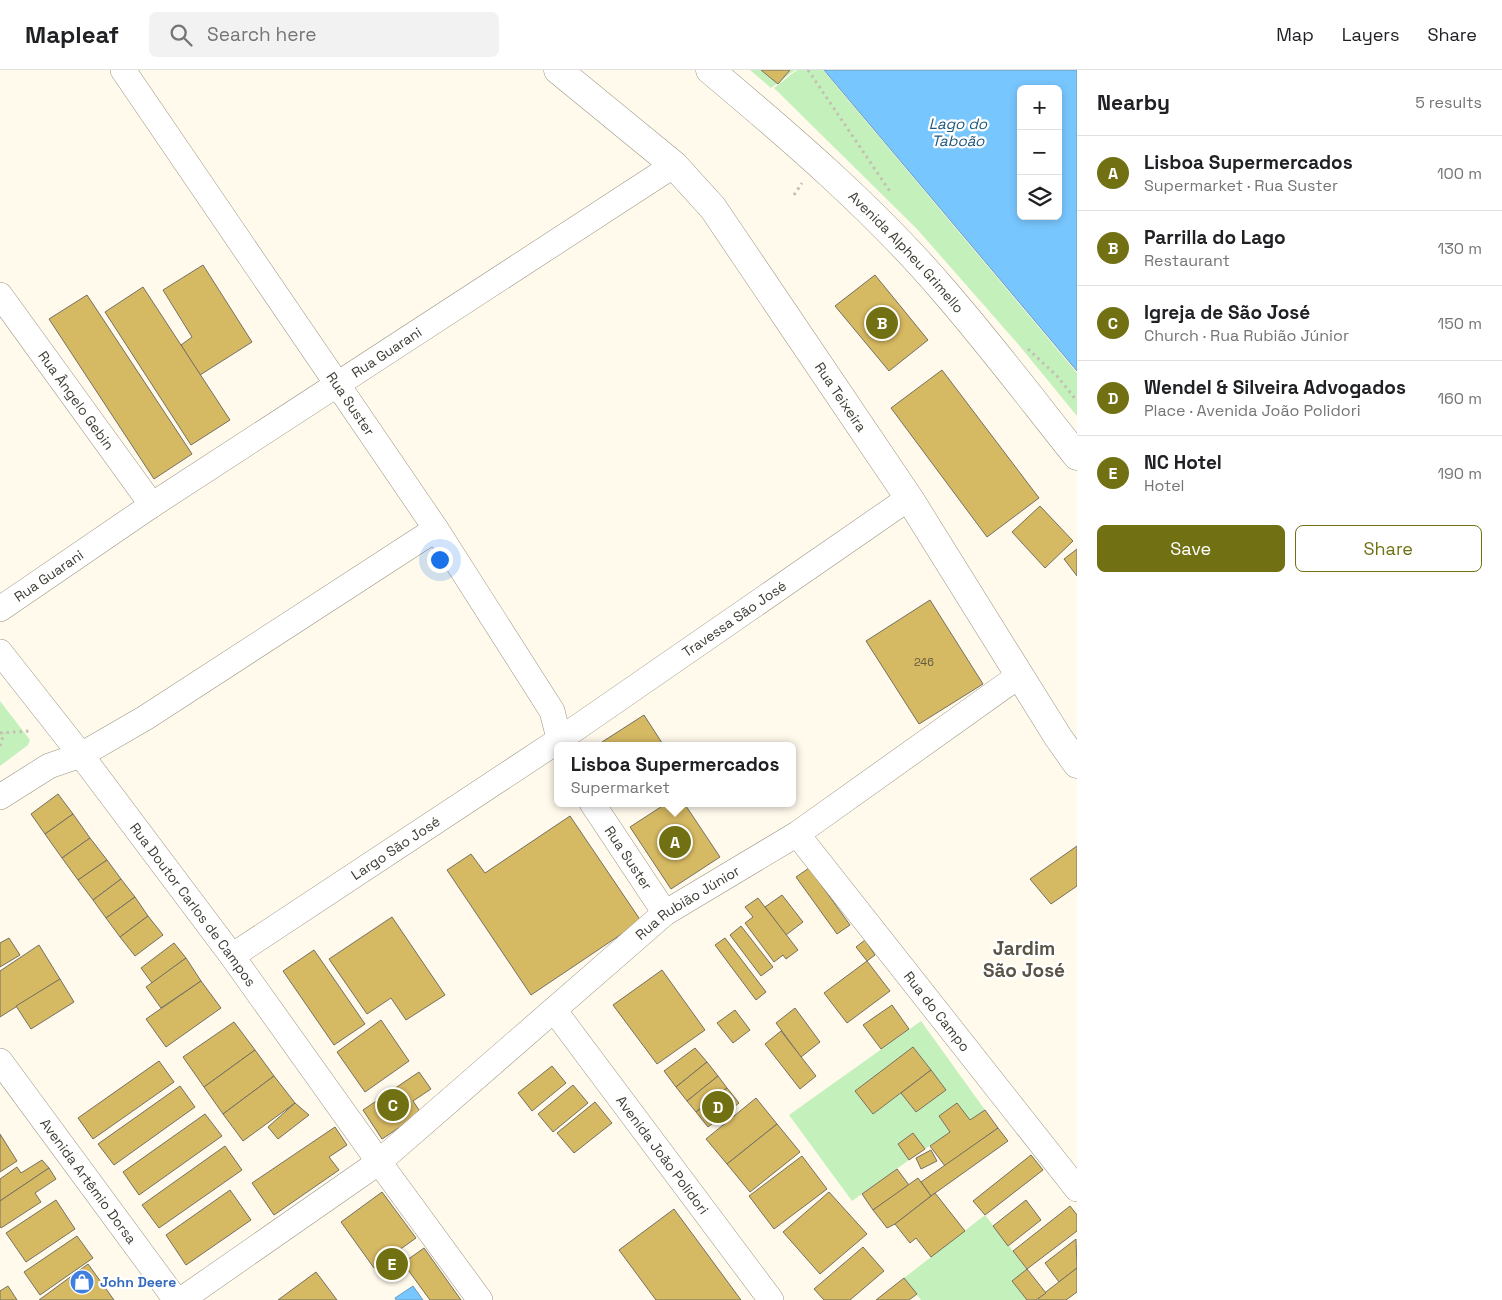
<!DOCTYPE html>
<meta charset="utf-8">
<style>
:root{--surface:#fff;--page:#f2f2f2;--text:#202124;--muted:#757577;--line:#e0e0e0;--accent:#717114}
body{margin:0;font-family:"Space Grotesk",sans-serif;background:var(--page);color:var(--text)}
.controls{position:absolute;right:15px;top:15px;display:grid;overflow:hidden;border-radius:8px;box-shadow:0 2px 8px #0003}
.controls button{width:45px;height:45px;display:grid;place-items:center;padding:0;border:0;border-bottom:1px solid var(--line);background:var(--surface);color:var(--text);font:25px sans-serif}
.you{position:absolute;left:439px;top:489px;width:18px;height:18px;margin:-12px;border:4px solid #fff;border-radius:50%;background:#1a73e8;box-shadow:0 0 0 8px #1a73e833}
.badge{display:grid;place-items:center;width:32px;height:32px;border-radius:50%;background:var(--accent);color:#fff;font-size:16px;font-weight:700}
.pin{position:absolute;translate:-50% -50%;border:2px solid #fff;box-shadow:0 1px 5px #0006}
.popup{position:absolute;left:554px;top:672px;width:242px;height:65px;box-sizing:border-box;display:grid;place-content:center;border-radius:8px;background:var(--surface);filter:drop-shadow(0 1px 4px #0005);font-size:16px;white-space:nowrap;color:var(--muted)}
.popup b{font-size:19px;color:var(--text)}
.popup::after{content:'';position:absolute;left:50%;top:100%;margin-left:-10px;border:10px solid transparent;border-top-color:var(--surface)}
.list{margin:0;padding:0;list-style:none}
h2{display:flex;justify-content:space-between;align-items:center;height:65px;margin:0;padding:0 20px;font-size:21px}
h2 small{font-size:16px;font-weight:400;color:var(--muted)}
.list li{display:grid;grid-template-columns:32px 1fr auto;gap:15px;align-items:center;box-sizing:border-box;height:75px;padding:0 20px;border-top:1px solid var(--line)}
.list b{display:block;font-size:19px;white-space:nowrap}
.list p{margin:0;font-size:16px;white-space:nowrap;color:var(--muted)}
.list em{font-size:16px;font-style:normal;color:var(--muted)}
.actions{display:flex;gap:10px;padding:15px 20px}
.actions a{flex:1;padding:11px 0;border:1px solid var(--accent);border-radius:8px;text-align:center;font-size:18px;color:var(--accent)}
.actions .main{background:var(--accent);color:#fff}
.icon{flex:none;width:28px;height:28px;fill:none;stroke:currentColor;stroke-width:2;stroke-linecap:round;stroke-linejoin:round}
.map{position:relative;flex:none;width:1077px;height:1230px;overflow:hidden}
header{display:flex;align-items:center;gap:30px;box-sizing:border-box;height:70px;padding:0 25px;background:var(--surface);border-bottom:1px solid var(--line)}
header strong{font-size:24px}
nav{display:flex;gap:28px;margin-inline-start:auto;font-size:18px}
.search{width:350px;height:45px;background:var(--page);display:flex;align-items:center;gap:12px;box-sizing:border-box;padding:0 18px;border-radius:8px;color:var(--muted);font-size:19px}
main{display:flex}
aside{flex:1;background:var(--surface)}
.map>svg:first-child{display:block}
</style>
<header>
<strong>Mapleaf</strong>
<div class="search"><svg class="icon" aria-label="search" viewBox="0 0 24 24"><circle cx="10" cy="10" r="6"/><path d="M15 15l6 6"/></svg>Search here</div>
<nav><a>Map</a><a>Layers</a><a>Share</a></nav>
</header>
<main>
<div class="map">
<svg width="1077" height="1230" viewBox="0 0 1077 1230">
<rect width="100%" height="100%" fill="#fffaec"/>
<!-- green -->
<g fill="#c4f1bb" fill-rule="evenodd">
<path d="M750,0h45l-24,18z"/>
<path d="M797,0h26l254,303v43l-59,-72 -101,-115 -143,-141z"/>
<path d="M0,631l30,39 -2,5 -28,21z"/>
<path d="M921,951l64,89 -15,10 -13,-17 -18,13 11,16 -25,17 -12,-16 -15,11 11,16 -57,41 -63,-86zM913,977l33,43 -30,22 -15,-19 -28,21 -18,-23z"/>
<path d="M985,1145l42,54v31h-106l-17,-22z"/>
</g>
<!-- water -->
<g fill="#78c6fe" stroke="#679dc2" fill-rule="evenodd">
<path d="M824,0h253v301zM1021,19h37v127h-37z"/>
<path d="M413,1216l10,14h-27l-1,-2z"/>
</g>
<!-- building -->
<g fill="#d6b963" stroke="#757061">
<path d="M761,0h29l-12,14z"/>
<path d="M203,195l49,77 -52,33 -19,-30 11,-8 -29,-47z"/>
<path d="M875,205l53,65 -39,31 -54,-65z"/>
<path d="M143,217l87,133 -39,25 -86,-133z"/>
<path d="M87,225l105,159 -38,25 -105,-160z"/>
<path d="M942,300l97,128 -52,39 -96,-129z"/>
<path d="M1040,436l33,35 -28,27 -33,-36z"/>
<path d="M1077,479v27l-13,-17z"/>
<path d="M930,530l53,84 -64,40 -53,-83z"/>
<path d="M644,645l20,31h-60l-2,-4z"/>
<path d="M58,724l15,20 -28,20 -14,-20z"/>
<path d="M667,733h17l36,54 -49,32 -41,-62z"/>
<path d="M73,744l17,24 -28,20 -17,-24z"/>
<path d="M570,746l71,105 -110,74 -84,-125 24,-16 14,19z"/>
<path d="M90,768l17,22 -29,20 -16,-22z"/>
<path d="M1077,776v40l-26,18 -21,-25z"/>
<path d="M107,790l14,19 -28,21 -15,-20z"/>
<path d="M809,798l41,57 -13,9 -41,-57z"/>
<path d="M121,809l14,18 -29,21 -13,-18z"/>
<path d="M782,825l21,27 -17,13 -21,-28z"/>
<path d="M135,827l13,19 -28,21 -14,-19z"/>
<path d="M758,828l40,52 -12,9 -3,-4 -9,7 -29,-39 8,-6 -8,-10z"/>
<path d="M148,846l15,19 -28,21 -15,-19z"/>
<path d="M392,847l53,78 -39,25 -15,-22 -24,16 -38,-55z"/>
<path d="M741,856l32,41 -12,9 -31,-41z"/>
<path d="M9,868l11,17 -20,12v-24z"/>
<path d="M725,868l41,54 -10,8 -41,-55z"/>
<path d="M865,870l10,15 -8,6 -11,-14z"/>
<path d="M174,873l12,15 -34,25 -11,-15z"/>
<path d="M39,875l21,34 -60,38v-46z"/>
<path d="M314,880l51,74 -31,21 -51,-74z"/>
<path d="M186,888l15,23 -40,27 -15,-21z"/>
<path d="M867,891l23,30 -43,32 -23,-30z"/>
<path d="M662,900l43,60 -48,34 -44,-59z"/>
<path d="M60,909l14,23 -43,27 -15,-23z"/>
<path d="M201,911l20,27 -55,39 -20,-28z"/>
<path d="M892,935l17,24 -28,20 -18,-24z"/>
<path d="M795,938l25,34 -19,15 -25,-34z"/>
<path d="M735,940l15,20 -17,13 -16,-20z"/>
<path d="M381,950l28,41 -44,31 -28,-40z"/>
<path d="M234,952l21,28 -51,37 -21,-30z"/>
<path d="M781,961l35,45 -16,13 -35,-45z"/>
<path d="M913,977l18,23 -58,44 -18,-23z"/>
<path d="M695,978l12,14 -31,25 -12,-16z"/>
<path d="M255,980l19,26 -51,38 -19,-27z"/>
<path d="M159,991l15,21 -81,57 -15,-21z"/>
<path d="M707,992l11,14 -31,25 -11,-14z"/>
<path d="M552,996l14,17 -34,28 -14,-18z"/>
<path d="M931,1000l15,20 -30,22 -15,-19z"/>
<path d="M419,1002l12,17 -18,12 8,12 -39,26 -19,-29z"/>
<path d="M274,1006l21,27 -52,38 -20,-27z"/>
<path d="M718,1006l9,12 -31,24 -9,-11z"/>
<path d="M573,1015l15,18 -35,29 -15,-18z"/>
<path d="M180,1016l15,21 -81,58 -16,-21z"/>
<path d="M727,1018l12,15 -31,24 -12,-15z"/>
<path d="M756,1028l21,26 -50,40 -21,-25z"/>
<path d="M595,1032l17,21 -38,30 -17,-20z"/>
<path d="M295,1033l14,12 -31,24 -10,-12z"/>
<path d="M957,1033l13,17 15,-10 13,18 -53,38 -15,-20 20,-14 -11,-16z"/>
<path d="M205,1044l17,22 -83,59 -16,-23z"/>
<path d="M777,1054l23,28 -50,40 -23,-28z"/>
<path d="M335,1057l12,18 -18,12 10,13 -65,45 -22,-32z"/>
<path d="M998,1058l10,13 -77,55 -10,-14z"/>
<path d="M913,1063l12,16 -16,11 -11,-16z"/>
<path d="M0,1064l17,27 -17,11z"/>
<path d="M225,1076l17,24 -83,58 -17,-23z"/>
<path d="M931,1080l6,11 -16,8 -5,-11z"/>
<path d="M1031,1085l12,15 -58,45 -12,-14z"/>
<path d="M802,1086l25,33 -53,40 -25,-33z"/>
<path d="M42,1090l7,8 -49,33v-22l17,-12 4,6z"/>
<path d="M49,1098l7,11 -21,14 6,9 -40,26 -1,-2v-25z"/>
<path d="M897,1099l12,16 -36,25 -11,-16z"/>
<path d="M918,1108l13,18 -36,28 -8,4 -14,-18z"/>
<path d="M230,1120l21,30 -65,45 -20,-30z"/>
<path d="M382,1122l34,46 -42,30 -33,-46z"/>
<path d="M829,1122l38,42 -47,40 -37,-42z"/>
<path d="M935,1123l30,38 -34,26 -15,-19 -6,5 -15,-19z"/>
<path d="M56,1130l19,29 -49,33 -20,-29z"/>
<path d="M1026,1130l15,20 -33,26 -15,-20z"/>
<path d="M1070,1136l7,9v16l-50,38 -14,-18z"/>
<path d="M674,1139l67,91h-85l-37,-50z"/>
<path d="M77,1166l16,22 -53,37 -16,-23z"/>
<path d="M1076,1169l1,29 -18,14 -14,-19z"/>
<path d="M863,1177l21,24 -34,29h-26l-10,-11z"/>
<path d="M424,1178l37,52h-31l-27,-37z"/>
<path d="M88,1194l26,36h-75z"/>
<path d="M1077,1198v24l-11,8h-27l-1,-2z"/>
<path d="M1027,1199l19,24 -10,7h-9l-15,-19z"/>
<path d="M316,1202l21,28h-59z"/>
<path d="M904,1208l13,16 -8,6h-33z"/>
<path d="M8,1216l9,14h-17v-9z"/>
</g>
<g fill="none" stroke-linecap="round" stroke-linejoin="round">
<defs>
<g id="minor">
<path id="s1" d="M123,0l313,459 116,182 9,35"/>
<path id="s2" d="M0,225l152,210"/>
<path id="s3" d="M0,539l152,-104 522,-340"/>
<path id="s4" d="M0,582l81,103 151,201 147,206 101,138"/>
<path d="M0,727l49,-31 32,-11 64,-37 291,-189"/>
<path id="s5" d="M592,733l73,110"/>
<path id="s6" d="M797,764l280,355"/>
<path id="s7" d="M232,886l327,-216 350,-242"/>
<path id="s8" d="M554,940l217,290"/>
<path id="s9" d="M0,991l176,239"/>
<path id="s10" d="M181,1230l198,-138 286,-249 132,-79 223,-159"/>
</g>
<g id="tertiary">
<path id="s11" d="M558,0l116,95 39,43 196,290 149,239 19,27"/>
<path id="s12" d="M710,0c81,68 165,140 234,221 46,53 89,110 133,165"/>
</g>
</defs>
<!-- minor casing -->
<use href="#minor" stroke="#9a9585" stroke-width="26"/>
<!-- tertiary casing -->
<use href="#tertiary" stroke="#9a9585" stroke-width="29"/>
<!-- path -->
<g stroke="#c3bfb3" stroke-width="3" stroke-dasharray="2.5 4" stroke-linecap="butt">
<path d="M808,0l83,123"/>
<path d="M794,125l8,-12"/>
<path d="M1028,279l29,27 20,25"/>
<path d="M0,663l29,-2"/>
<path d="M0,676l4,-13"/>
</g>
<!-- minor -->
<use href="#minor" stroke="#fff" stroke-width="25"/>
<!-- tertiary -->
<use href="#tertiary" stroke="#fff" stroke-width="28"/>
</g>
<!-- icons -->
<defs>
<symbol id="shop-disc" viewBox="-11 -11 22 22"><circle r="9.5" fill="#3f7fe0" stroke="#fff"/><path d="M-5-2.5h2.3a2.7 3.5 0 0 1 5.4 0H5L5.5 6h-11ZM-1.5-2.5h3a1.5 2.3 0 0 0-3 0Z" fill="#fff"/></symbol>
</defs>
<g fill-rule="evenodd">
<use href="#shop-disc" x="68" y="1198" width="28" height="28"/>
</g>
<g text-anchor="middle" stroke-width="4.5" stroke-linejoin="round" paint-order="stroke">
<!-- number labels -->
<g font-size="11" fill="#645b40">
<text x="924" y="596">246</text>
</g>
<!-- street labels -->
<g font-size="14" fill="#3e3c35" stroke="#fff">
<text dy="5" stroke="none"><textPath href="#s12" startOffset="268">Avenida Alpheu Grimello</textPath></text>
<text dy="5" stroke="none"><textPath href="#s3" startOffset="464">Rua Guarani</textPath></text>
<text dy="5" stroke="none"><textPath href="#s11" startOffset="436">Rua Teixeira</textPath></text>
<text dy="5" stroke="none"><textPath href="#s2" startOffset="130">Rua Ângelo Gebin</textPath></text>
<text dy="5" stroke="none"><textPath href="#s1" startOffset="404">Rua Suster</textPath></text>
<text dy="5" stroke="none"><textPath href="#s3" startOffset="59">Rua Guarani</textPath></text>
<text dy="5" stroke="none"><textPath href="#s7" startOffset="605">Travessa São José</textPath></text>
<text dy="5" stroke="none"><textPath href="#s7" startOffset="196">Largo São José</textPath></text>
<text dy="5" stroke="none"><textPath href="#s5" startOffset="66">Rua Suster</textPath></text>
<text dy="5" stroke="none"><textPath href="#s4" startOffset="318">Rua Doutor Carlos de Campos</textPath></text>
<text dy="5" stroke="none"><textPath href="#s10" startOffset="645">Rua Rubião Júnior</textPath></text>
<text dy="5" stroke="none"><textPath href="#s6" startOffset="226">Rua do Campo</textPath></text>
<text dy="5" stroke="none"><textPath href="#s8" startOffset="181">Avenida João Polidori</textPath></text>
<text dy="5" stroke="none"><textPath href="#s9" startOffset="149">Avenida Artêmio Dorsa</textPath></text>
</g>
<!-- shop labels -->
<g font-size="14" font-weight="bold" fill="#366cbe" stroke="#fff" text-anchor="start">
<text x="100" y="1217">John Deere</text>
</g>
<!-- water labels -->
<g font-size="15" font-style="italic" fill="#1e577c" stroke="#fff">
<text x="958" y="59">Lago do<tspan x="958" dy="17">Taboão</tspan></text>
</g>
<!-- district labels -->
<g font-size="19" font-weight="bold" fill="#5a5446" stroke="#fff">
<text x="1024" y="885">Jardim<tspan x="1024" dy="22">São José</tspan></text>
</g>
</g>
</svg>
<div class="controls">
<button>+</button>
<button>−</button>
<button><svg class="icon" aria-label="layers" viewBox="0 0 24 24"><path d="M12 4l9 5-9 5-9-5zM3 14l9 5 9-5"/></svg></button>
</div>
<div class="you"></div>
<div class="pin badge" style="left:675px;top:772px">A</div>
<div class="popup"><b>Lisboa Supermercados</b>Supermarket</div>
<div class="pin badge" style="left:882px;top:253px">B</div>
<div class="pin badge" style="left:393px;top:1035px">C</div>
<div class="pin badge" style="left:718px;top:1037px">D</div>
<div class="pin badge" style="left:392px;top:1194px">E</div>
</div>
<aside>
<h2>Nearby<small>5 results</small></h2>
<ul class="list">
<li><span class="badge">A</span><div><b>Lisboa Supermercados</b><p>Supermarket · Rua Suster</p></div><em>100 m</em></li>
<li><span class="badge">B</span><div><b>Parrilla do Lago</b><p>Restaurant</p></div><em>130 m</em></li>
<li><span class="badge">C</span><div><b>Igreja de São José</b><p>Church · Rua Rubião Júnior</p></div><em>150 m</em></li>
<li><span class="badge">D</span><div><b>Wendel &amp; Silveira Advogados</b><p>Place · Avenida João Polidori</p></div><em>160 m</em></li>
<li><span class="badge">E</span><div><b>NC Hotel</b><p>Hotel</p></div><em>190 m</em></li>
</ul>
<div class="actions"><a class="main">Save</a><a>Share</a></div>
</aside>
</main>
